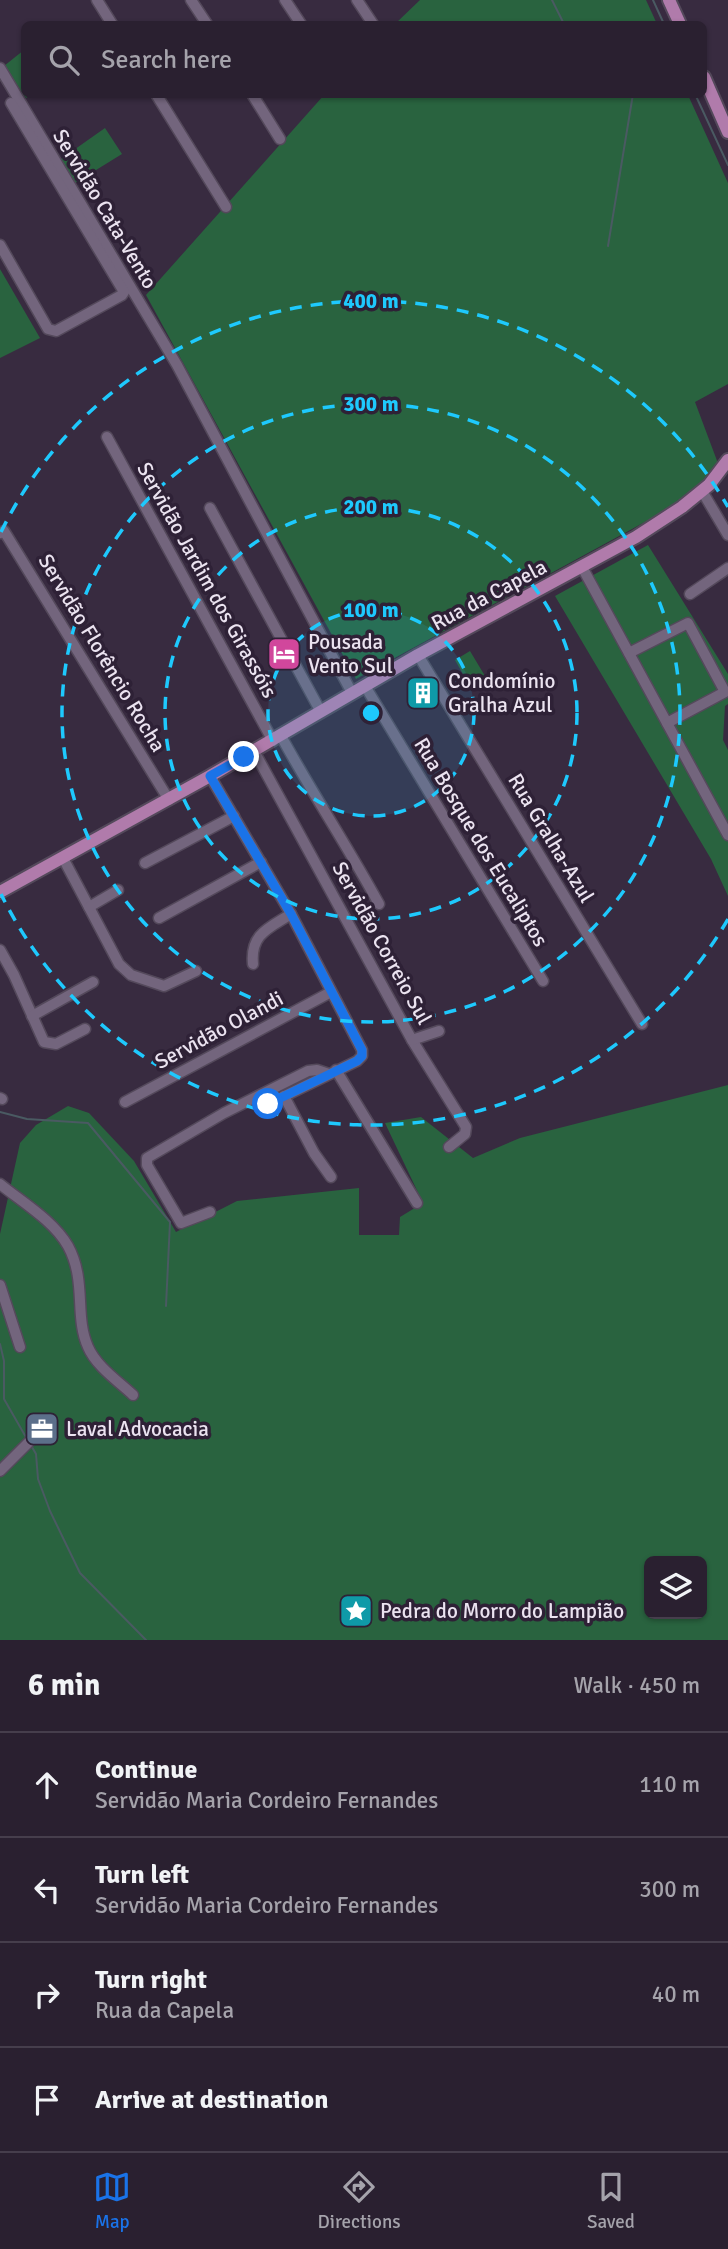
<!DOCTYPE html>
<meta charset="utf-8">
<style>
:root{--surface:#2a2030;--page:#362d3c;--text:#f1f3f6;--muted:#a5a3ab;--line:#463e4c;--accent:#1a73e8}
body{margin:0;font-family:Signika,sans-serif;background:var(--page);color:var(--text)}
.controls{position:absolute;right:21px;bottom:21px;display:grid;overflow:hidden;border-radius:10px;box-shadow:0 2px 5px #0004}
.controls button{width:63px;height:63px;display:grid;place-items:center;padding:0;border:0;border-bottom:2px solid var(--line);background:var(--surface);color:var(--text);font:35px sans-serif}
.stop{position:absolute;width:21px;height:21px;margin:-16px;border:5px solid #1a73e8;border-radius:50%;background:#fff}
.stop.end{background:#1a73e8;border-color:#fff;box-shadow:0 2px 7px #0008}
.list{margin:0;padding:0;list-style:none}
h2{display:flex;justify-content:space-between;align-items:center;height:91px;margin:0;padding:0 28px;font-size:30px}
h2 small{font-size:23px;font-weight:400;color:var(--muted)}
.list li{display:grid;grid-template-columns:46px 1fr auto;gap:21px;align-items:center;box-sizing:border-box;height:105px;padding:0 28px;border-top:2px solid var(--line)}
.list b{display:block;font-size:26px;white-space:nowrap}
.list p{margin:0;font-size:23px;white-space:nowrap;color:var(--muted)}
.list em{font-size:23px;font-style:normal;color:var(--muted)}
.icon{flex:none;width:38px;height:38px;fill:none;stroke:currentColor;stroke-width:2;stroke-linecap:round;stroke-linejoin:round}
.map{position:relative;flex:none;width:728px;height:1640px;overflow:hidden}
.search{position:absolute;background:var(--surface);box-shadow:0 2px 5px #0004;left:21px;right:21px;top:21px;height:77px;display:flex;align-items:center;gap:18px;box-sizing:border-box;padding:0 24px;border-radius:10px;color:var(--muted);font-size:26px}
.sheet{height:511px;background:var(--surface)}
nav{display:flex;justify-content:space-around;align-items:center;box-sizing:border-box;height:98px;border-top:2px solid var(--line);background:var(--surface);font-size:19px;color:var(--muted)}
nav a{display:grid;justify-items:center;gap:4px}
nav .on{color:var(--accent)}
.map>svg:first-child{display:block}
</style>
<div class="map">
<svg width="728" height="1640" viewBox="0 0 728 1640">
<rect width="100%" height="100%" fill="#382b40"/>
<!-- green -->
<g fill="#29633f" fill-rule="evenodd">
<path d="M420,0h226l11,24h-262z"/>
<path d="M24,50v44l7,1 -5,3 -22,-32z"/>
<path d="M324,95h364l40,88v201l-33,18 24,64 -16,20 -25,18 -322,175 -210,-384z"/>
<path d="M105,128l17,26 -47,29 -14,-24z"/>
<path d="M0,269l40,69 -40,20z"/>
<path d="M648,545l80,129v30l-3,2 -2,34 5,10v146l-17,-37 -156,-263z"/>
<path d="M470,651l18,30 -16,9 -17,-30z"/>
<path d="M728,1085v555h-728v-406l20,-91 16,-18 32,-19 21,7 45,48 42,71 61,-31 122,-13v47h40l1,-18 23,-14 -38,-80 36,-6 52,41 47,-20zM649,1561h53v53h-53z"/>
</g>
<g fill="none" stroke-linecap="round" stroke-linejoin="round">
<!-- stream -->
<g stroke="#4a5a62" stroke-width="2">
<path d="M552,0l12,24"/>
<path d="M653,0l11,24"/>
<path d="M695,94l33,71"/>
<path d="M608,246l25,-152"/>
<path d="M0,1112l27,7 61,4 82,99 -4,84"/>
<path d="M0,1344l4,17v38l23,40"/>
<path d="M32,1447l4,7 2,25 12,32 30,62 66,67"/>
</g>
<defs>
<g id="minor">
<path d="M97,0l15,24"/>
<path d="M191,0l16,24"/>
<path d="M285,0l16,24"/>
<path d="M357,0l16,24"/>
<path d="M0,68l177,297 175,328"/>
<path d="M156,94l70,113"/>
<path d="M252,94l28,45"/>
<path d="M0,245l48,84 8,2 66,-36 2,-3 -113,-189"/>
<path d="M107,437l166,304"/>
<path d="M702,491l26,44"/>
<path d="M210,508l111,204"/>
<path d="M0,533l4,-2 165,269"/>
<path d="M582,567l146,268"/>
<path d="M690,594l38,-26"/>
<path d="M629,653l59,-30 37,69 -58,31"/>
<path d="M418,655l224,369"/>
<path d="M365,686l178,295"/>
<path d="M281,736c31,57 67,111 98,168"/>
<path d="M254,751l158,289 54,87 -1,7 -16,13"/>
<path d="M210,776l81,138 71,136v6l-5,5 -89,43"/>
<path d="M63,858l56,106 12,11 33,11 32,-15"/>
<path d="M145,863l89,-47"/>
<path d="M89,907l29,-17"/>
<path d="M159,918l102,-56"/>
<path d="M0,950l14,25 30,67 12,2 29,-15"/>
<path d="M253,964c-3,-30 16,-36 38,-50"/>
<path d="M32,1016l61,-34"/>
<path d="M412,1040l27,-9"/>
<path d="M336,1070l81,133"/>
<path d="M284,1096l30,57 17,24"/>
<path d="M0,1098l2,1"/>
<path d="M125,1102l206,-110"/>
<path d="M0,1184c22,18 54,37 68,62 19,35 6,70 20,101 8,19 30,34 45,48"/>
<path d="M210,1212l-29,11 -34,-58v-7l77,-45 84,-42 9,-1 12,4"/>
<path d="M0,1285l20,62"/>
<path d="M0,1471l35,-35"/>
</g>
<g id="major">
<path d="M669,0l11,24"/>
<path d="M704,77l24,55"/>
<path d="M0,892l210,-116 208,-121 218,-118 46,-30 27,-22 19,-25"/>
</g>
</defs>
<!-- minor casing -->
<use href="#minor" stroke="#54495b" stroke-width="13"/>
<!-- major casing -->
<use href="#major" stroke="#54495b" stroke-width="16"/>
<!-- minor -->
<use href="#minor" stroke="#73657d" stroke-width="10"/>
<!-- major -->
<use href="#major" stroke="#b07bab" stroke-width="12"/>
</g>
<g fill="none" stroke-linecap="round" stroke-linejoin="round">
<!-- route -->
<path stroke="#1a73e8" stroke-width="9" d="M244,757l-34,19 81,138 71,136v6l-5,5 -89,43"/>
</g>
<!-- distance rings -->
<circle cx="371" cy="713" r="103" fill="#1ec9fd" fill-opacity=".12"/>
<g fill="none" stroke="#1ec9fd" stroke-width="3.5" stroke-dasharray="12 9">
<circle cx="371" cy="713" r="103"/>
<circle cx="371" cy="713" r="206"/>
<circle cx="371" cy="713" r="309"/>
<path d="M728 919A412 412 0 0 1 1 894M1 532A412 412 0 0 1 728 507"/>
</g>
<!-- icons -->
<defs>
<symbol id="hotel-square" viewBox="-11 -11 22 22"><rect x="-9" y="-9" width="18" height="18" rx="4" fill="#d1479c" stroke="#2e2136"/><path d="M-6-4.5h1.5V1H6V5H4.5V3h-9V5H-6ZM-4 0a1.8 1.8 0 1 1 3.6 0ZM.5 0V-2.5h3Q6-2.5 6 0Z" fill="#fff"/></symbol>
<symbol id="building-square" viewBox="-11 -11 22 22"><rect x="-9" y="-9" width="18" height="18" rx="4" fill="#0f9aa8" stroke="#2e2136"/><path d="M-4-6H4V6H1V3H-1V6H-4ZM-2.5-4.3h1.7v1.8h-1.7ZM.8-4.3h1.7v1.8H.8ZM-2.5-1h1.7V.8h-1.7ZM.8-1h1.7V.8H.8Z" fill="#fff"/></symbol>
<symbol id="office-square" viewBox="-11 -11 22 22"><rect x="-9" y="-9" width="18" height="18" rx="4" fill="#5c6f8a" stroke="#2e2136"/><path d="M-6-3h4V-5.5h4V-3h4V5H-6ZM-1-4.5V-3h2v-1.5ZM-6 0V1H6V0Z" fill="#fff"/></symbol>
<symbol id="sight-square" viewBox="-11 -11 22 22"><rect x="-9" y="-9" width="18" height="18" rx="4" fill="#0f9aa8" stroke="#2e2136"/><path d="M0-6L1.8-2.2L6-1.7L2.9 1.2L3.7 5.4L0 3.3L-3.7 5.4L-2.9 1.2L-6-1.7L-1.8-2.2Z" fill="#fff"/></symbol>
</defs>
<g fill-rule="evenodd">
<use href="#hotel-square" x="265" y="635" width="38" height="38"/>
<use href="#building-square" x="404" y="674" width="38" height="38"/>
<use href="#office-square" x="23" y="1410" width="38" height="38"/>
<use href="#sight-square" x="337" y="1592" width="38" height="38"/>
</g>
<g text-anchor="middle" stroke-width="7" stroke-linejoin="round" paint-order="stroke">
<!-- street labels -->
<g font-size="21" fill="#ebe3f0" stroke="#2e2136">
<text transform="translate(105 209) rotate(59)" y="7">Servidão Cata-Vento</text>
<text transform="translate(207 580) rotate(61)" y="7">Servidão Jardim dos Girassóis</text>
<text transform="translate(489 595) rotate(-28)" y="7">Rua da Capela</text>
<text transform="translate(102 653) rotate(59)" y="7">Servidão Florêncio Rocha</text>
<text transform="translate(551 838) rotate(59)" y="7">Rua Gralha-Azul</text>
<text transform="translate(481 842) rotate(59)" y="7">Rua Bosque dos Eucaliptos</text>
<text transform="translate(382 943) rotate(61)" y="7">Servidão Correio Sul</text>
<text transform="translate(219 1030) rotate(-28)" y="7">Servidão Olandi</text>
</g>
<!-- poi labels -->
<g font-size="21" fill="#ebe3f0" stroke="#2e2136" text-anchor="start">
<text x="308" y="649">Pousada<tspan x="308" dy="24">Vento Sul</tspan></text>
<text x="448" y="688">Condomínio<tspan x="448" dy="24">Gralha Azul</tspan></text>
<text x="66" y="1436">Laval Advocacia</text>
<text x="380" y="1618">Pedra do Morro do Lampião</text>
</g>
</g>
<circle cx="371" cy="713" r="10" fill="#1ec9fd" stroke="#2e2136" stroke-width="3.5"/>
<g font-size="21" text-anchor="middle" font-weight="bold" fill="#1ec9fd" stroke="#2e2136" stroke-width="7" stroke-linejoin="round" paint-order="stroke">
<text x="371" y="308">400 m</text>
<text x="371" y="411">300 m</text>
<text x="371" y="514">200 m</text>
<text x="371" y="617">100 m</text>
</g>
</svg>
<div class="controls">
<button><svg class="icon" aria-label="layers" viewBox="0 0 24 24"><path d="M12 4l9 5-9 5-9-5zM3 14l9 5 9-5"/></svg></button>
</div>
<div class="stop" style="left:268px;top:1104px"></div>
<div class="stop end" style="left:244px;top:757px"></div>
<div class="search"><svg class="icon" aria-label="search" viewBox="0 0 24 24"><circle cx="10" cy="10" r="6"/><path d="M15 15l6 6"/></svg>Search here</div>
</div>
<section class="sheet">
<h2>6 min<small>Walk · 450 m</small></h2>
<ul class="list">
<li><svg class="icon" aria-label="ahead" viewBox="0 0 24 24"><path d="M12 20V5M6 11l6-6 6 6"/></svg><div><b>Continue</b><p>Servidão Maria Cordeiro Fernandes</p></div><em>110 m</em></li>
<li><svg class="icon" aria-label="left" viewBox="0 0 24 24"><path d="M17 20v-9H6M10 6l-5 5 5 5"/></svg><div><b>Turn left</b><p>Servidão Maria Cordeiro Fernandes</p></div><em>300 m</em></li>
<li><svg class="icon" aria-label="right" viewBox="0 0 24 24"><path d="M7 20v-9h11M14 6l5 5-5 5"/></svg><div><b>Turn right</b><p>Rua da Capela</p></div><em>40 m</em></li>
<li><svg class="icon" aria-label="arrive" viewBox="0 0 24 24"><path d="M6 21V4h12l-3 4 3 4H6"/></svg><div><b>Arrive at destination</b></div></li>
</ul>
</section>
<nav>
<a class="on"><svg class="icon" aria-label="map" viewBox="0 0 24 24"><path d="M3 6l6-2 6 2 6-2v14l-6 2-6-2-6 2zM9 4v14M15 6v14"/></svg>Map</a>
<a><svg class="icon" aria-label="directions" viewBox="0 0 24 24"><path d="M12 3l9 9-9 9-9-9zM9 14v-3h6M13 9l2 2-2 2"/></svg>Directions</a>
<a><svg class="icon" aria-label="saved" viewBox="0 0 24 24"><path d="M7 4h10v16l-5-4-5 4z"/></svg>Saved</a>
</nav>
